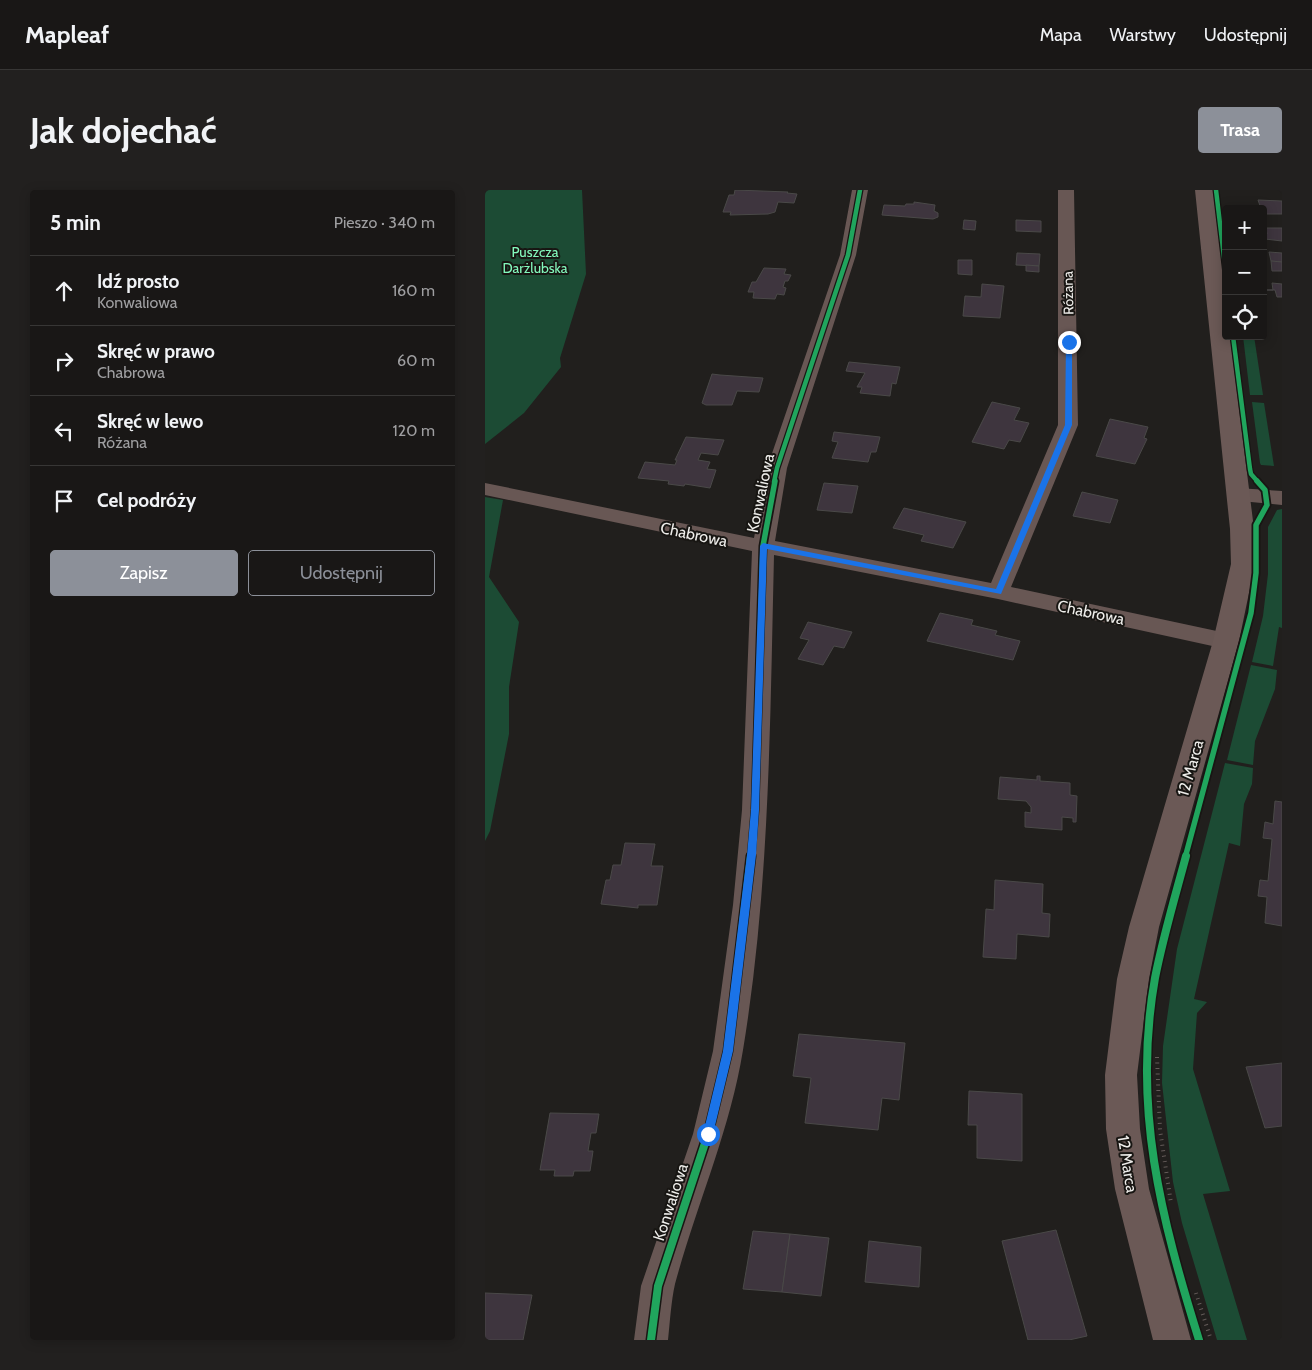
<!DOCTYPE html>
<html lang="pl">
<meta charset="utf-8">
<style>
:root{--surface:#191716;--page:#22201f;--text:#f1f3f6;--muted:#9f9fa1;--line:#373635;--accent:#8c9099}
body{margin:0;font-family:Cabin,sans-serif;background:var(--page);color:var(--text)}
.controls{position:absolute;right:15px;top:15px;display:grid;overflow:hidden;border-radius:5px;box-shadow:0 2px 12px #0003}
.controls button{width:45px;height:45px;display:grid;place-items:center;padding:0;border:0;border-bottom:1px solid var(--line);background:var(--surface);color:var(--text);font:25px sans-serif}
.stop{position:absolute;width:15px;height:15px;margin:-11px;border:4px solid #1a73e8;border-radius:50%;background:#fff}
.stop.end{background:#1a73e8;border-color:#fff;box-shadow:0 1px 5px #0008}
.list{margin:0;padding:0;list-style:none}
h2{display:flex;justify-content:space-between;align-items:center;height:65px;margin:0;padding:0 20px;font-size:21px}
h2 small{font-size:16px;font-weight:400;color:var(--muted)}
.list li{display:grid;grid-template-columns:32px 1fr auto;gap:15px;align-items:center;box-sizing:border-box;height:70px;padding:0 20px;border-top:1px solid var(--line)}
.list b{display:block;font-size:19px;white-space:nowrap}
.list p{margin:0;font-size:16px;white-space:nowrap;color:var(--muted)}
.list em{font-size:16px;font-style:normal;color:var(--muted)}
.actions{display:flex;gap:10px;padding:15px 20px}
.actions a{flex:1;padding:11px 0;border:1px solid var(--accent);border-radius:5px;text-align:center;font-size:18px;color:var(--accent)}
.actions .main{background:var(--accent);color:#fff}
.icon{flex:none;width:28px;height:28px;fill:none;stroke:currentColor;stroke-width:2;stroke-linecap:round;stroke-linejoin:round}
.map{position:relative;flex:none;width:797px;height:1150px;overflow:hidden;border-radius:5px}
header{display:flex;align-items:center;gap:30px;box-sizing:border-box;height:70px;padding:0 25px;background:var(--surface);border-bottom:1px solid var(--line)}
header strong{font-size:24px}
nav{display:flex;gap:28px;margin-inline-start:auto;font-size:18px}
.intro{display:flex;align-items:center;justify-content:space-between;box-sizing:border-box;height:120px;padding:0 30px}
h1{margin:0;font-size:35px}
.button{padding:12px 22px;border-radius:5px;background:var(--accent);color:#fff;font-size:18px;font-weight:700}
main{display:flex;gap:30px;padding:0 30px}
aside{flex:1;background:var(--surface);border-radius:5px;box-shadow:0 2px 12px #0003}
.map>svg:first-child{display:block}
</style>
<header>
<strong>Mapleaf</strong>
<nav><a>Mapa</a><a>Warstwy</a><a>Udostępnij</a></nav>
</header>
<div class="intro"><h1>Jak dojechać</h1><a class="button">Trasa</a></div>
<main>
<aside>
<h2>5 min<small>Pieszo · 340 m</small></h2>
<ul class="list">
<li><svg class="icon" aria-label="ahead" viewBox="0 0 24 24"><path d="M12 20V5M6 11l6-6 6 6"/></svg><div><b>Idź prosto</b><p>Konwaliowa</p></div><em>160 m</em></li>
<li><svg class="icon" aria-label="right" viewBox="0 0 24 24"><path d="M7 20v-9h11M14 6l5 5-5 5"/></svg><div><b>Skręć w prawo</b><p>Chabrowa</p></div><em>60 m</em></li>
<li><svg class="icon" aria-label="left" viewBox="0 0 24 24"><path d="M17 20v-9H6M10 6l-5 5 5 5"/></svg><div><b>Skręć w lewo</b><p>Różana</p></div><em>120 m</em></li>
<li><svg class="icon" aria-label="arrive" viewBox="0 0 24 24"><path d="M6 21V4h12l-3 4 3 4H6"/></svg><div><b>Cel podróży</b></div></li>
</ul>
<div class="actions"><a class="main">Zapisz</a><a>Udostępnij</a></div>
</aside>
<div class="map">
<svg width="797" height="1150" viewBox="0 0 797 1150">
<rect width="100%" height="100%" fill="#211f1d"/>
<!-- green -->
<g fill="#1c4b34">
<path d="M0,0h97l4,84 -26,84 1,9 -37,46 -39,31z"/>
<path d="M758,146h11l9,59h-13z"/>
<path d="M767,212l12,1 10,63 -13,-1 -1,-2z"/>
<path d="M0,307l18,3 -14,77 30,45 -10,65v47l-19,97 -5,10z"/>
<path d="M797,319v119l-3,-1 -6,39 -21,-4 11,-46 5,-42v-47l9,-17z"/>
<path d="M766,475l26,5 -2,19 -20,52 -2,24 -26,-5z"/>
<path d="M740,573l28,5 -1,16 -8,20 -4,42 -11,-3 -35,156 13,3 -10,11 -4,56 37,122 -27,3 44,146h-30l-35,-117 -9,-41 -11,-99 1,-37 14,-97z"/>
</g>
<!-- building -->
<g fill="#3e353e" stroke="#4a4948">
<path d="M250,0l53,2 -1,1 10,1 -3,9 -16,-1 -3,10 -7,2 -38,1 1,-3h-8l6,-17h5z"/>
<path d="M773,10l24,1v13h-19z"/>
<path d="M429,12l21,3 -1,6 4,2v4l-5,2 -51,-4 2,-10 21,1 1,-2h8z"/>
<path d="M479,30l12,1 -1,9 -12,-1z"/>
<path d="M531,30l25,1v11l-25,-1z"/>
<path d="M781,38h16v13l-17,-2 -1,-5h3z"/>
<path d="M784,62l13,1v9l-11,-1z"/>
<path d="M532,63l23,1 -1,12 -23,-1z"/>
<path d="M473,70h14v15l-14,-1z"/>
<path d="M786,71l11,1v9h-10z"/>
<path d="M541,75l13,1v6l-13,-1z"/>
<path d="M279,78l22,1 -2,5 7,1 -3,6h-3l-2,6 3,1 -2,7 -7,-1 -2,5 -22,-1 1,-6h-6l4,-10h4z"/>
<path d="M787,93l10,1v13h-5l-2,-7h-9h7z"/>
<path d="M497,94l22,2 -4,32 -37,-2 2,-20 16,1z"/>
<path d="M364,172l51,5 -4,17 -4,-1 -2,13 -30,-3 2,-6h-5l8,-14 -19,-2z"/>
<path d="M227,184l8,1 43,3 -4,14 -22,-1 -5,14h-26l-4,-2z"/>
<path d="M507,212l28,6 -6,12 15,3 -9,19 -11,-2 -5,9 -32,-7z"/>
<path d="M625,229l38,8 -4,11 3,1 -12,25 -39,-8z"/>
<path d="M349,242l46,5 -4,15h-5l-3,10 -36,-4 6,-16 -6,-1z"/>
<path d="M201,247l38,3 -6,15 -17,-2 -3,7 12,2 -3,7 9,1 -6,18 -25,-4 -1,2 -16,-2 1,-3 -31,-3 7,-16 30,3 2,-5h-2z"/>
<path d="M339,293l34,3 -6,27 -35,-3z"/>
<path d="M597,302l36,8 -8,23 -37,-7z"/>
<path d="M419,318l62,14 -13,26 -32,-7 3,-6 -31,-7z"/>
<path d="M455,423l33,7 -2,5 26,6 -2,4 25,6 -7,19 -86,-19z"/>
<path d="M323,432l44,10 -8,16 -10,-2 -11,19 -25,-6 11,-19 -9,-2z"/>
<path d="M552,586h3v5l30,2v12l7,1 -1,26h-3v-4l-11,-1v13l-37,-3v-15l6,1v-6l-5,-6 -28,-2 2,-22 37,3z"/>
<path d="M790,611l7,1v124l-17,-3 2,-26 -9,-1 2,-16 8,1 4,-42 -9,-1 2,-16 8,2z"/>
<path d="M140,653l30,1 -4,22h12l-6,39h-19v3l-37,-4 5,-24h4l3,-15h8z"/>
<path d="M510,690l48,4 -1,29 8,1 -1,23 -32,-3 -1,25 -33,-2 3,-48 8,1z"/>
<path d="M314,844l106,9 -6,57 -17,-2 -4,32 -73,-7 6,-45 -18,-2z"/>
<path d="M797,873v63l-17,2 -19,-61z"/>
<path d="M484,901l53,3v67l-45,-3v-33h-9z"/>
<path d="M65,923l49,1 -3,19h-5l-3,18h5l-3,20h-16l-1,5h-19l1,-6h-15z"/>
<path d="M571,1040l31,106 -18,4h-41l-26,-99z"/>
<path d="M268,1041l37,3 -8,58 -39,-3z"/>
<path d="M305,1044l39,4 -8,58 -39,-4z"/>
<path d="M384,1051l52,6 -2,40 -54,-5z"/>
<path d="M0,1103l47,2 -9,45h-38z"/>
</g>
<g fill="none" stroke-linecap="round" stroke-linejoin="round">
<!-- path -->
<g stroke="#645b59" stroke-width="4" stroke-dasharray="1 4.5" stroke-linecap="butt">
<path d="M672,867l3,73 11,73"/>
<path d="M711,1103l15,47"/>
</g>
<!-- street -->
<g fill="#685754" fill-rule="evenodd">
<path d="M367,0h16l-12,65 -69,213 -12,73 216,42 67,-158v-235h16l4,235 -67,162 215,46 8,2 4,6 -4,6 -8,2 -228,-50 -224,-44c-4,165 -4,331 -31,495 -13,81 -47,156 -68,234 -4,18 -5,38 -7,56h-34l7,-54 52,-152 20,-83 20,-146 9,-95 10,-259 -267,-56v-12l269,55 13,-70 73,-213z"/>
<path d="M752,298l45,3v14l-52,-5 -3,-5 3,-5z"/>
</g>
<!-- secondary -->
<path fill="#6b5956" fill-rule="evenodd" d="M710,0h18l13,107v39h4l24,193 1,35 -16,77 -80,286 -10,52 -12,96 3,54 9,60 42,151h-38l-38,-151 -9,-60 -1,-54 12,-96 12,-52 84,-286 18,-77 -1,-35z"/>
<defs>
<g id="cycleway-far2">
<path d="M731,0l10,84"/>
<path d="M748,146l17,133 1,5 7,8"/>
<path d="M289,292l3,-14 71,-213 12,-65"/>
</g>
<g id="cycleway-far1">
<path d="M266,668l4,-48 8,-264 12,-65"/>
<path d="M700,668l66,-245 5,-40v-48l11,-20 -2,-15 -8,-9"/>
</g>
<g id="cycleway">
<path d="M701,666c-11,41 -23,81 -31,122 -23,129 6,240 44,362"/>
<path d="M166,1150l7,-54 50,-152 20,-83 23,-195"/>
</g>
</defs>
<!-- cycleway-far2 casing -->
<use href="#cycleway-far2" stroke="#181613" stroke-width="7"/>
<!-- cycleway-far1 casing -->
<use href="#cycleway-far1" stroke="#181613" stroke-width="9"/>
<!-- cycleway casing -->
<use href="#cycleway" stroke="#181613" stroke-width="11"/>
<!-- cycleway-far2 -->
<use href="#cycleway-far2" stroke="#20a55d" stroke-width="4.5"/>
<!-- cycleway-far1 -->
<use href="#cycleway-far1" stroke="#20a55d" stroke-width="5.5"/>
<!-- cycleway -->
<use href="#cycleway" stroke="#20a55d" stroke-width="8"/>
</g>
<!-- route -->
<path fill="#1a73e8" d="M584,150l3,2v83l-71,169 -234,-45 -8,261 -3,45 -23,196 -20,83 -1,3h-7l-2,-3 20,-83 24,-196 4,-45 9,-264 3,-3 233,46 69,-164 1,-83z"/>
<g text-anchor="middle" stroke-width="4" stroke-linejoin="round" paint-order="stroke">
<!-- far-park labels -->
<g font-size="14" fill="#83f8bc" stroke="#181613">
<text x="50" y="67">Puszcza<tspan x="50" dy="16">Darżlubska</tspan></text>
</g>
<!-- far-street labels -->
<g font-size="14" fill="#eeedea" stroke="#181613">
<text transform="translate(583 103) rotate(-91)" y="5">Różana</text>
</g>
<!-- street labels -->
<g font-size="16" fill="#eeedea" stroke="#181613">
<text transform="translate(275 303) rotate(-78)" y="6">Konwaliowa</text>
<text transform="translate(209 344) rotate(12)" y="6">Chabrowa</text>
<text transform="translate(606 422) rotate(12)" y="6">Chabrowa</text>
<text transform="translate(705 578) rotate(-74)" y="6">12 Marca</text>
<text transform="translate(643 974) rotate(81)" y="6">12 Marca</text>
<text transform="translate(185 1012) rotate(-72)" y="6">Konwaliowa</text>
</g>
</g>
</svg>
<div class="controls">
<button>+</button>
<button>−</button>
<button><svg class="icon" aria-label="locate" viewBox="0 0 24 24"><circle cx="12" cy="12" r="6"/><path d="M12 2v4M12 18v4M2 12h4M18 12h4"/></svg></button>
</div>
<div class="stop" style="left:223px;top:944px"></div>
<div class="stop end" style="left:584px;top:152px"></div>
</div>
</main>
